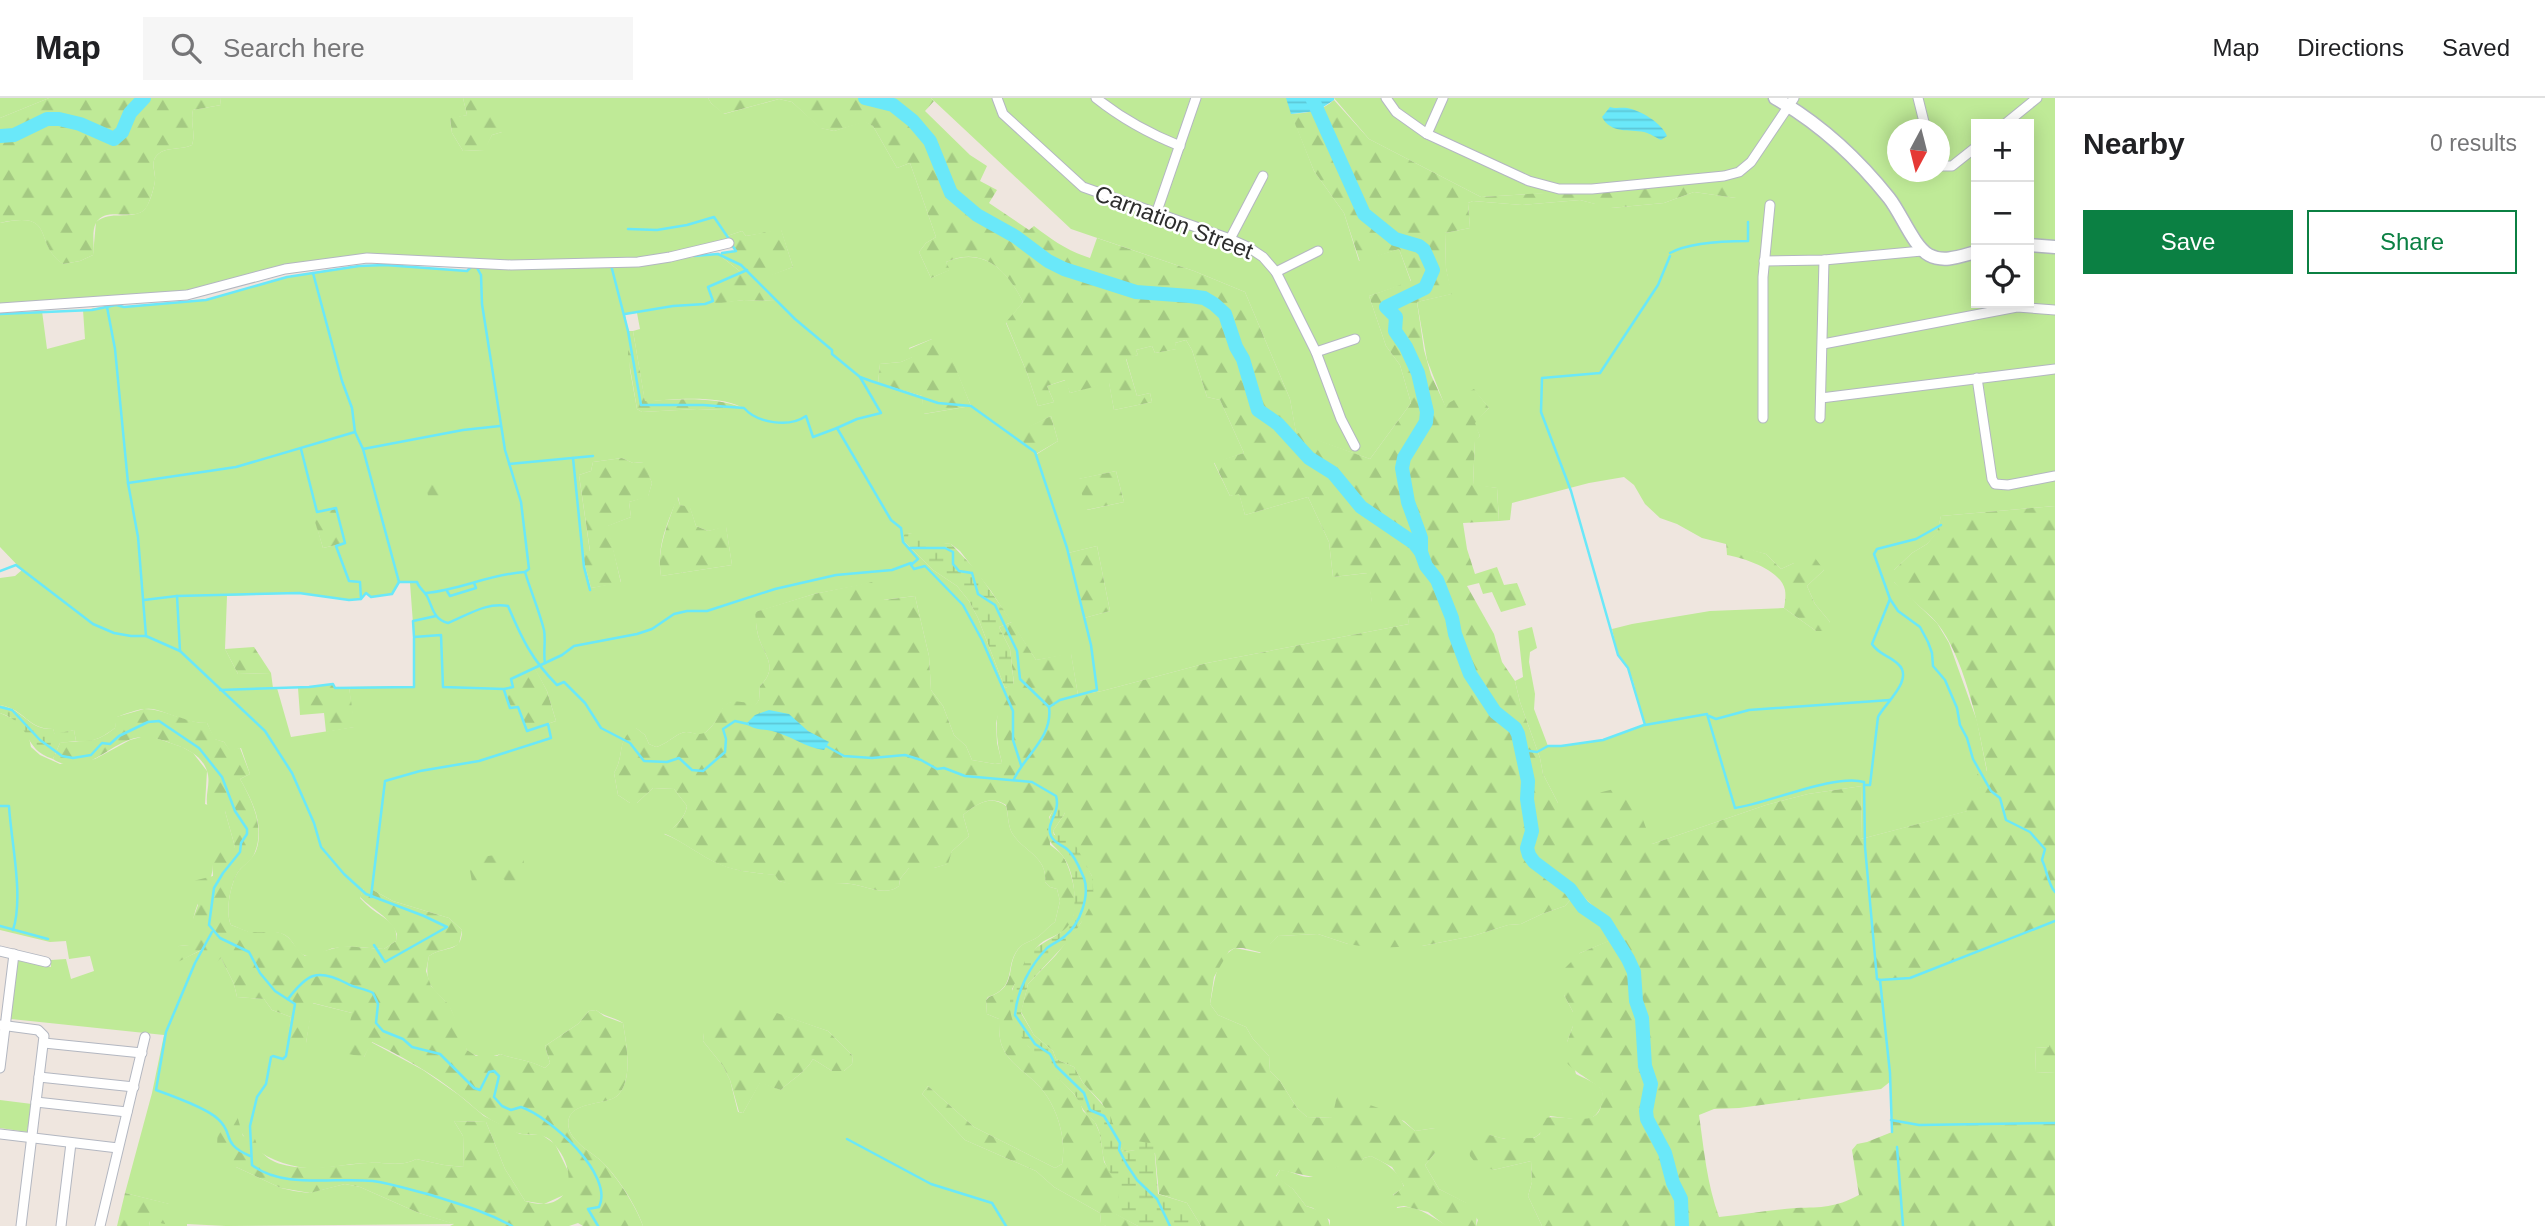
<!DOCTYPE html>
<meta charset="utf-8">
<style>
:root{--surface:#fff;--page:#f6f6f6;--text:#202124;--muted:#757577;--line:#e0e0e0;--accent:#0b8043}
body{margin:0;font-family:Arial,sans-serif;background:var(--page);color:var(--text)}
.controls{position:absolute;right:21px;top:21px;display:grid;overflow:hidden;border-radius:0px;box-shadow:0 4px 18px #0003}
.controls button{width:63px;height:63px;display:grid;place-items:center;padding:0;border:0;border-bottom:2px solid var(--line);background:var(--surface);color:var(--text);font:35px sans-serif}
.compass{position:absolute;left:1887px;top:21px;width:63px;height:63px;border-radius:50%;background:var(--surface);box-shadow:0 4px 18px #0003;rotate:187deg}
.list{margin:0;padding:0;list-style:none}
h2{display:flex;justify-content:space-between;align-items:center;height:91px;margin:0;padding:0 28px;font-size:30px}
h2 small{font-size:23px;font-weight:400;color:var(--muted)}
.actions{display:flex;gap:14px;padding:21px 28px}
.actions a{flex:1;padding:16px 0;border:2px solid var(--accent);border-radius:0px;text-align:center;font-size:24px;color:var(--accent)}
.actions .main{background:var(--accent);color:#fff}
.icon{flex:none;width:38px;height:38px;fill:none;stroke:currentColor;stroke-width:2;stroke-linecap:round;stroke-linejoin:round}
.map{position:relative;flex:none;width:2055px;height:1128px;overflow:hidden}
header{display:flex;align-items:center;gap:42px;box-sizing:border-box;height:98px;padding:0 35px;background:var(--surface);border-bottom:2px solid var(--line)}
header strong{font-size:33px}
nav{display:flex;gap:38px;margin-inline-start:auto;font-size:24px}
.search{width:490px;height:63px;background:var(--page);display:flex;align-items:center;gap:18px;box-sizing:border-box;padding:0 24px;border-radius:0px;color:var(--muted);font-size:26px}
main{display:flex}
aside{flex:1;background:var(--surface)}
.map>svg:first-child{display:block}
</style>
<header>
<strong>Map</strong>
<div class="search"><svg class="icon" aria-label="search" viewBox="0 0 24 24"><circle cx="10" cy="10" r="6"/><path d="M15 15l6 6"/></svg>Search here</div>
<nav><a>Map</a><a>Directions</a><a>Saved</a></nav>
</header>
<main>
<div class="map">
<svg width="2055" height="1128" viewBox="0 0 2055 1128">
<defs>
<pattern id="forest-firs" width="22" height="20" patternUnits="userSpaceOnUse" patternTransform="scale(1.75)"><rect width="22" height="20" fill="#bfea97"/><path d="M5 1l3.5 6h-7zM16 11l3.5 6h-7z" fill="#a4c982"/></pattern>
<pattern id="wetland-marsh" width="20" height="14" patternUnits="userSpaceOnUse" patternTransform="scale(1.75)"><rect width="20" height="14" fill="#bfea97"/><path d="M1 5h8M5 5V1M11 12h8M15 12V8" fill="none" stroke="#a4c982"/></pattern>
<pattern id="water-rules" width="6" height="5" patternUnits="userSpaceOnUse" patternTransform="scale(1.75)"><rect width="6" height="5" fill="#6ae8f9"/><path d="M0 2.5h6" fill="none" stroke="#5cc7d6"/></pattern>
</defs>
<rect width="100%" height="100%" fill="#efe6df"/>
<!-- grass -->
<g fill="#bfea97" fill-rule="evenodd">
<path d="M0,0h49l-49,20z"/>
<path d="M220,0h243l4,17 -17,4 2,14 11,18 21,-1 8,-15 10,-3v-34h206l3,5 13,11 55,-15 13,3 29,26 13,3 31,-10 8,5 24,42 13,-5 26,74 -10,6 -7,9 12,26 18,-8 -3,-8c38,-16 62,9 77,40l-17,21 21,50 11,33 16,-4 -7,-16 19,-6 4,13 39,-11 5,28 38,-8 -2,-9 -13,3 -11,-38 12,-3 -2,-5 16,-4 3,7 21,-4 -1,-6 11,-3 6,10 15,47 13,3 24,53 -30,10 16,33 9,-3 6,22 63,-18 21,45 4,35 35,-4 4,29h34l3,22 -202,39 -105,28 -24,4 -7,-41 -35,6 -45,-69 -31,-40 -9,-7 -13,-1 -29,-10 -4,1v8l28,28 24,16 12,15 9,17 27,70 -9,35 1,20 5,20 -7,1 -23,-4 -6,-14 -12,-11 -11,-29 -12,-16 -2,-34 -14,-60 -32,4 -12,-17 -57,11 -58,18c0,8 0,16 2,23 5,20 22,31 2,51l-1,14 -4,6c-40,-13 -28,9 -48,25 -7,7 -13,1 -21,1 -8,0 -20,13 -30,15l-7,-3 -4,-9 -9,-7c-21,15 -10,24 -22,45l4,22 12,8h7l16,-15 21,1 13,17c-2,12 -13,23 -23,28 21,8 37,23 58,31 17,7 35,8 54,10l3,6c29,8 45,0 72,3 16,2 34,13 48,2l1,-7 9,-11h25l13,-4 5,-13 17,-15 -6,-21c12,-10 27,-21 43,-9 2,7 2,20 6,27 11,18 36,24 33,49l5,5 7,2 3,12 -5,21c-6,4 -11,10 -16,14 -6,5 -15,6 -20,12 -16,19 0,38 -31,49l-2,3 1,14 12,5c0,9 0,19 3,27 6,16 22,25 34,37 20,19 31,54 26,81l-7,4 -81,-41 -46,-41 -6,8 43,46 71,31 18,16 46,26 1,10 5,3h-463c-7,-21 -27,-52 -44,-67 -10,-8 -26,-17 -30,-30 -7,-29 36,-23 48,-33 17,-15 9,-54 6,-73 -8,-6 -19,-6 -27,-13l-7,1 -11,13 -33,22 5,17 -5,5c-19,-9 -27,-8 -45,-14 -9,4 -24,4 -32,-3 -7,-8 -12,-35 -20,-46 -5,-8 -14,-13 -18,-21 -4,-10 -3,-18 -1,-28 16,-11 33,-2 33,-26l-13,-12 -56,-17 -22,-12h-7l-4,9c4,4 9,9 13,12 12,9 26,14 23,31l-12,8c-16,-1 -34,-4 -49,-1 -9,1 -18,9 -27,8 -12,-1 -13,-15 -23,-21 -12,-6 -21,-1 -33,-2 -6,-1 -14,-6 -21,-8 -6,-13 -1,-40 7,-53 5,-7 14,-12 18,-21 9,-25 -4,-51 -16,-72l10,-5 -9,-26 -11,3 -6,-9 -10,-3 -7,-16c-19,0 -33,-8 -50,-13 -13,-4 -29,3 -40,7l-2,11c-12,9 -24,16 -39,13l-2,-11 -19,5 -2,-6c-26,0 -27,-19 -53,-24v-127l15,-2 7,-6 -22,-23v-233l42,-3 5,38 38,-10 -2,-29 33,-5 9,2 81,-7 81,-23 72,-11 26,-1 82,6 3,-5h6l41,3 73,-5 42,1 86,-11 24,19 -34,14 6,16 30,-3 31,1 -19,-21 37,-13 -12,-37 -35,6 -4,-5 -15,5 3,5 -83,18 -155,3 -108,-6 -35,1 -70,11 -89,24 -190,12v-81c58,-13 32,20 63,41l17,-3 13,-6 3,-33c15,-12 33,-2 47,-11 6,-4 13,-27 12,-35 -1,-9 -5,-17 6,-24 9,-5 21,-2 31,-7 4,-12 -2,-22 1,-35l28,-5zM637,215l3,16 -7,2 12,71c27,-3 72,-7 96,5l-18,-1 -1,4 -25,-1 -55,3 -5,-3 -7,-39 -2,-39 -3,-17zM932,241h11l28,67 -47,8 -2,-18 -44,-13 2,-19 21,-2 12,-5 -4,-9zM1051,318l7,25 -21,13 -25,-18zM622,360l11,5 10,-1 9,21 -4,13 -19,6 2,15 -24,9 14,56 -30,6 -9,-34 8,-2 -11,-77 12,-4 2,-9zM1116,373l8,31 -37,8 -8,-31zM678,399l2,8 10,3 6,18 12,5 18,-4 6,38 -71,11c-5,-28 6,-53 17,-79zM335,410l10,35 -22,5 -10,-35zM1097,448l13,65 -26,7 -16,-65zM399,484l11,1 4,54v49l-65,1 5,40 -63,10 -14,-49h-4l-2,-15 -33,1 -13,-25 2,-53 72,-3 50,7 12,-1 5,-6 5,4 21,-3zM535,571l12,22 9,30 -29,10 -9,-24h-8l-6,-17 9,-3 -2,-8zM737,902l91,31 25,25 -1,8 -8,7h-12l-19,-12c-8,14 -21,20 -32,31l-21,-8 -17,31 -5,-1 -8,-32 -7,-14 -20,-25 1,-8z"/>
<path d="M931,0h394l-35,12 24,61 30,42 15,48 40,-12 12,33 -42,14 17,50 14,19 11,38 -41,56 -74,-26 -6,-34 -45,-107 -51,-21 -123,-42z"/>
<path d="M1334,0h721v408l-114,10 -4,17 -10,11 -15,9 -18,17v12l43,41 12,20 28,78 10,51 -5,15 -9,4 -5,20 -107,28 1,-53 -54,8 -42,11 -114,39 -94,-41 -15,-29 -3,-16 -20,-56 -5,-21 8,-4 -5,-46 14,-4 5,21 -7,4 -1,10 6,32 -1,15 14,37c33,1 67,-8 97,-21l-12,-44 -5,-13 -10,-13 -6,-26 20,-5 78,-13 74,-3 32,23 14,-9 -15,-18 -8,-18 17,-16 -30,-7 -13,6 -15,-15 -64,-16 -25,-14 -17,-6 -15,-14 -11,-19 -10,-8 -35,6 -77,20 -2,17 -11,1 -2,-33 -24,-3 2,-45 5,-4 -6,-13 15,-15 -15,-18 -29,16 -18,-46 -10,-58 34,-8 -5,-26 -1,-35 25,-5 -2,-25 5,-2 49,4 58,-5 31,8 53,-5 30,-11 42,6v-16l-255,15 -112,-58zM1976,26h53v179h-53zM1898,32h42v42h-42z"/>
<path d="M0,615l16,7 12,13 3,14 9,8 20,9 35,-5 35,-19 11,-3h12l29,10 11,6 14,18 -2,33 20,7 10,36 -22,17c0,17 -10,26 -16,42 -5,13 -5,25 -7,39l-11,1 -5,17 30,-14 17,9 13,26 3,13 27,2 8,11 19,7 -4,26h19l6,-40 40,10 12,44 7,-15 52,28 36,25 25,21 36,18 22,1 13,9 14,29 1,11 -4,10 -22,10 -19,-3 -20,-32 -19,-47 -32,-1 9,15 1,31 -20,-2 -28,-6c-13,8 -31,3 -47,4 -17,0 -33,4 -49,5 -25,2 -63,-10 -77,-33 -3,-4 -4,-10 -6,-15l-1,47 45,21 13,3 15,2 36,-9 15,3 59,26 36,11 -229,2 -39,-2v2h-38l1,-5 19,-17 -44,-11 27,-100 12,-58 -153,-16 7,-59 33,7v-7l15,-1 5,20 23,-8 -4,-15 -21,3 -3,-18 -16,1 -50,-12z"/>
<path d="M1578,793l30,30 8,12 -2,6 -34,14 -16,42 9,17v14l-6,16 9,32c7,4 19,8 24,14 8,8 -1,30 -12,31 -12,2 -26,-2 -38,-3 -4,6 -7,16 -13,20 -12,8 -35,3 -47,-1l-9,27 12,8 38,-9 1,21 -4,14 14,30h-66l2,-6 -12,-17 -27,-14 -14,-24 10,-12v-25l-20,3 -11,-10 -67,-24 -4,21 -26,-1 -10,-9 -17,-27 -10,-10 -1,-15 -16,-17 -7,-12 -28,-12 -8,-11c5,-20 4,-45 25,-56l25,5 18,-17 40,-2 30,10 74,2 51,-10 35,-11 13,-1 21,-10 23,-8z"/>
<path d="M2055,823v120h-6l1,6 -15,1 1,24 19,1v50l-136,2 -28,-5 -1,-47 -10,-93 30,-2z"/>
<path d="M0,1002l32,4 -5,28 -27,-4z"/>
<path d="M1371,1058c16,8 27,14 33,31l-11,8 4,13c20,-5 35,10 51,18h-118v-6l-17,-12 -7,-2 -13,-17 -17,-12 4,-7c10,0 19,7 29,7 11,1 18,-6 27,-10 8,-3 15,-3 24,-3l4,-6z"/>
</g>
<!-- forest -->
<g fill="url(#forest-firs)">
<path d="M49,0h171l1,7 -28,5c-3,13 3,23 -1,35 -10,5 -22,2 -31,7 -11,7 -7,15 -6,25 1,6 -5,25 -9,31 -11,15 -40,-3 -50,15 -5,9 -1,22 -3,32l-13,6 -17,3c-31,-20 -5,-54 -63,-41v-105z"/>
<path d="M463,0h39v34l-10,3 -7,15 -22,1 -11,-18 -2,-15 17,-3z"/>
<path d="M708,0h223l3,3 -9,10 45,44 17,11 -7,15 17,9 -8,13 40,27 5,-4c18,14 34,25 56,32l7,-20 97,33 51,21 45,107 6,33 74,27 41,-56 -11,-38 -14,-19 -17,-50 42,-15 -12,-32 -39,13 -16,-49 -30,-42 -23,-57c17,-1 31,-3 43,-14l35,39 112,58 255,-16v17l-42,-6 -30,11 -53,5 -5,11 -11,-5v-10l-15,-4 -58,5 -49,-4 -5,2 2,25 -25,5 1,35 6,26 -35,8 7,48 7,25 14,30 29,-16 15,19 -14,15 5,13 -5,5 -2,43 24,4 2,33 -36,2 4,26 8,25 22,-7 7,18 13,-2 9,22 -25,7 -9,-20 -9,2 -4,-11 -12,3 27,48 8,28 13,19 5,21 20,56 3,16 15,29 72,-18 22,59 114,-39 42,-11 54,-8 -1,53 106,-28 -6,-17 20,-7 -4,-13 10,-3c-8,-43 -22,-113 -50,-148 -13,-15 -31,-26 -43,-41v-12l18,-17 15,-9 10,-12 4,-16 114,-10v415l-145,57 -30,2 11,101 -10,8 -142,19 -25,1 -15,6c5,35 8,69 20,102 26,-3 51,-7 77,-9 27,-1 38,0 63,-13l-7,-45 5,-6 10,-2 25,-10 -1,-12 28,5 136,-2v103h-513l-14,-30 4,-14 -1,-21 -38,9 -19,-9 -4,-5 -2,-14 22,-7 15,4 29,-1 6,-4 2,-15c17,-7 54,11 59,-13 1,-5 3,-11 0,-16 -2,-5 -27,-18 -34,-27v-21l6,-16v-14l-9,-17 1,-27 15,-15 33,-14 3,-6 -8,-12 -30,-30 -13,15 -23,8 -21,10 -13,1 -35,11 -51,10 -49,2 -25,-4 -30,-10 -40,2 -8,8 3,6 -6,4 -24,-6h-8l-6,3 -15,26 -4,27 8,11 28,12 7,12 16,17 1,15 10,10 17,27 10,9 25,1 5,-22h7l49,17 22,18 20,-3 6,3 -6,22 -10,12 14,24 28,14 10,10 -1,13h-30l-18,-14 -24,-6 -14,2c-2,-12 6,-14 14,-22l-12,-19 -21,-11 -7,2 -4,7 -23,2 -19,11 -38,-8 -4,6 17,13 13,17 20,7 4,13h-129l-14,-23 -28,-9 -4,-41 -20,-3 -12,2 -21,-49 -19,-20 -9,-16 -18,-8 -3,-8 -19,-16 -13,-23 7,-28 28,-29 25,-32 11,-47 -8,-13 -29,-28 -2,-4 12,-18 -10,-5 -6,9 1,28c4,3 9,6 12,10 11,15 20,58 6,72 -7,8 -20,10 -28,17 -13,12 -19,30 -28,45l16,57 45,47 7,9 3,9 12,11 5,12 4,28 17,25 -5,27 22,12h-32l-5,-2 -1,-11 -46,-26 -18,-16 -71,-31 -43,-46 6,-8 46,41 81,41 7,-4c5,-27 -6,-62 -26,-81 -12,-12 -28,-21 -34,-37 -3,-8 -3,-18 -3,-27l-12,-5 -1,-14 3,-3c30,-11 15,-30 30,-49 5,-6 14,-7 20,-12 5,-4 10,-10 16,-14l5,-21 -3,-12 -7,-2 -5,-5c3,-25 -22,-31 -33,-49 -4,-7 -4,-20 -6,-28 -16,-11 -31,0 -43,10l6,21 -17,15 -4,13 -14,4h-25l-9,11 -1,7c-14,11 -32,0 -48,-2 -15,-2 -29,3 -44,3 -10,-1 -19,-3 -28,-6l-4,-6c-18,-2 -37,-3 -54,-10 -21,-9 -37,-23 -58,-32 11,-3 22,-15 24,-27l-13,-17 -21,-1 -16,15h-7l-12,-8 -4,-22c12,-21 1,-30 21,-46l10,8 4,9 7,3c10,-2 22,-15 30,-15 8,0 14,5 21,-1 20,-17 7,-38 48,-26l4,-5 1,-14c20,-20 3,-31 -2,-51 -2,-7 -2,-15 -3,-23l59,-18 58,-12 12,18 31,-4 14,60 2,34 12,16 11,29 12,11 6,14 23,4 7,-1c-7,-26 -8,-49 3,-75l9,-4 -4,-35 -11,-22 13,-5 24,38 35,-7 7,42 24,-4 105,-28 202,-39 -4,-22 -33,1 -5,-30 -34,4 -4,-35 -21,-45 -63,18 -6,-21 -9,2 -16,-34 30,-9 -24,-53 -13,-3 -15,-47 -6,-10 -11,3 2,6 -22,4 -3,-7 -16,4 2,5 -12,4 11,37 13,-3 2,9 -38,8 -5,-27 -39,10 -5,-13 -18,6 7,16 -16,4 -11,-33 -21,-51 17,-20c-15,-30 -39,-57 -77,-40l4,8 -19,8 -12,-26 7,-9 10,-6 -26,-74 -13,5 -24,-42 -8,-4 -31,9 -14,-3 -28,-26 -13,-3 -56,15 -12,-11z"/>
<path d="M781,131l12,38 -36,14 19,20 -32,-1 -30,4 -6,-17 34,-14 -24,-19 17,-3 -8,-15 15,-5 4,5z"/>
<path d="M628,233h5l12,70c33,-2 68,-5 99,7l-21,-1v3l-26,-1 -55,3 -5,-3 -9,-53z"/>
<path d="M932,241h12l27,67 -48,8 -1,-18 -44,-13 2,-19 21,-2 11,-5 -3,-8z"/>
<path d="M1051,318l7,25 -22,13 -25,-19z"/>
<path d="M622,360l11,5 11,-1 8,21 -4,14 -19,5 2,15 -23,9 13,57 -30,5 -9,-34 8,-3 -11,-76 12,-4 2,-9z"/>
<path d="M1116,373l8,31 -38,8 -8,-31z"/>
<path d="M439,378l8,29 -16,4 -7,-31z"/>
<path d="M677,398l3,9 10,2 6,19 12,5 18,-5 6,39 -71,11c-5,-30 8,-52 16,-80z"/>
<path d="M336,410l9,35 -22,5 -11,-36z"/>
<path d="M1726,444l40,12 15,15 13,-6 15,-13 15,20 -17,16 8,18 15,18 -5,9h-9l-32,-23c1,-5 2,-12 1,-18 -4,-20 -41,-32 -58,-35z"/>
<path d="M1097,448l13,65 -26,7 -16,-65z"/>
<path d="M254,549l17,26 -33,1 -13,-25z"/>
<path d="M535,570l12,23 9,30 -29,10 -9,-24 -8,1 -6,-19 9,-2 -2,-8z"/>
<path d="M333,586l2,4 14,-1 6,40 -29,5 -2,-19 -24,2 -2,-27z"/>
<path d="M144,611c22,0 41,14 63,14l8,16 9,3 6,8 10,-2 10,26 -10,5c12,21 25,48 15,73 -3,9 -12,13 -17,20 -8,13 -13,40 -7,53 7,2 15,7 22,7 10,1 18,-2 28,1 12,5 13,15 24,23l38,-10 41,3 12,-8 1,-7c-7,-17 -24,-24 -37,-37l4,-8h7l22,12 56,17 13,12 -3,14c-10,6 -20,5 -30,12l-3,15 5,15 18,19 11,23 7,22 9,6h21l3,-2c18,6 27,5 45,14l5,-5 -5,-17 33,-22 11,-13 7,-1 8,6 19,7c3,19 11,58 -6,73 -11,10 -55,4 -48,33 4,13 20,22 30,30 16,14 37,47 44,67h-60l-5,-3 -9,3h-119l4,-2 -35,-11 -59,-26 -15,-3 -35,9 -29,-5 -45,-21 -19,-14 1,-45 18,4 7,24 12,3c12,43 81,25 113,24 17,-1 35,4 48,-4l28,6 20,2 -1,-31 -9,-15 32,1 19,47 20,32c44,14 56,-25 30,-56 -9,-12 -20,-10 -33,-11 -8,-1 -18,-7 -25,-11 -15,-7 -25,-18 -38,-28 -26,-21 -57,-39 -87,-53l-8,15 -21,-4 9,-40 -39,-10 -7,40h-20l5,-26 -19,-7 -8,-11 -27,-2 -3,-13 -13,-26 -9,8 -9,-17 -29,15 -5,-12 10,-6 10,-1 1,-18 8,-22 -5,-24 20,-5 -1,-21 23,-8 -10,-36 -15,3c-8,-17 2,-28 -3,-43 -4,-13 -16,-20 -28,-25 -11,-4 -24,-10 -37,-9 -32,2 -56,44 -89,22l7,-16c25,-4 32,3 55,-15l1,-11z"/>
<path d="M521,753l8,31 -21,5 -4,-8 -32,3 -4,-23z"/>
<path d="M737,901l91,32 25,25 -1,8 -8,7h-12l-19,-12c-8,14 -21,20 -32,31l-21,-7 -17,30 -4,-1 -9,-32 -7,-14 -20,-25 1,-9z"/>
<path d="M2049,943h6v32l-19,-1 -1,-24 14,-1z"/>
<path d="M125,1095l45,11 -5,20 -15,-3 -1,5h-32z"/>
</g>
<!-- wetland -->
<g fill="url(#wetland-marsh)">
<path d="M905,435c14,-1 30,10 46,11l25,26 36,52 -13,5 11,22 4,36 -9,3 -27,-70 -9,-17 -12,-15 -24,-16 -28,-28 -2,-4z"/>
<path d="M0,607c25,5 28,25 53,24l2,5 19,-4 2,11 -16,2 -7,16c-32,-10 -19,-35 -53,-46z"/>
<path d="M1058,701l4,5 3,9 -12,18 1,4 10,1 10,6 18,34 2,23 -13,24 -12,17 -41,44 -7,29 13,22 19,16 3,8 18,8 9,16 26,29 14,40 12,-2 2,-9 17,3 4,50 29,9 14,23h-63l-23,-12 5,-27c-5,-8 -13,-17 -16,-27 -3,-12 -2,-25 -8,-36 -3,-5 -8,-7 -11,-12 -4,-5 -6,-12 -11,-18 -20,-22 -64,-56 -64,-88 -1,-15 9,-31 15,-45 11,-23 47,-23 49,-50 2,-18 -1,-42 -12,-56 -7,-10 -16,-12 -15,-26 1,-12 7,-19 11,-30z"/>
</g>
<!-- water -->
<g fill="url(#water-rules)">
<path d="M1286,0h48v2l-17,11 -26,3z"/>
<path d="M1610,9c6,2 11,0 17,1 13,2 35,15 40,28l-6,4c-6,-3 -10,-6 -17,-8 -15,-3 -33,2 -42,-15z"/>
<path d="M769,612l20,4 19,17 21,11 -5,8c-18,-2 -34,-15 -52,-19 -10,-2 -17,-1 -26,-7l9,-9z"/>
</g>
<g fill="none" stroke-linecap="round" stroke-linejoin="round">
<!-- stream -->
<g stroke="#6ae8f9" stroke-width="2.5">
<path d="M628,131l29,1 30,-5 27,-8 15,22"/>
<path d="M722,155l14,-2 -4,-6"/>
<path d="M1670,155c20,-11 54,-12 78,-12v-19"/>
<path d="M694,158l24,-2 23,11 54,54 37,31v4l28,23 11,4 67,22 33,3 64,46 32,96 24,97 6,45 -37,10 -11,7"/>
<path d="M1670,158l-12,29 -58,88 -58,5 -1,34 30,79 47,164 10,13 17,57 62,-11 28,94c31,-4 101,-35 129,-26l1,65 12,132 3,1 10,93 2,59"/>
<path d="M611,167l17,66 13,74h62l41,3c13,15 45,20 62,8l7,21 24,-9 54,92 10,8 2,14 15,17 -7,6 3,4 11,-3 38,39 19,35 31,71v29l8,25"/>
<path d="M476,168l5,9 1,29 23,146 16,52 8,67 -4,3c6,20 14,38 19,58 2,11 -1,22 1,33"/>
<path d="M313,175l29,108 10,27 3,24 8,17 36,133"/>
<path d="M107,209l8,42 13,134 10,54 8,99"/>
<path d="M0,216l92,-4 24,-5 8,2 82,-7 81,-23 72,-11 26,-1 82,6 5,-5"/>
<path d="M625,216l48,-8 32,-2 8,-3 -5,-14 39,-17"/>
<path d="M837,330l20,-9 24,-6 -21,-36"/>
<path d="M301,351l16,63 19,-4 9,35 -9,3 13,35 11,1 1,17"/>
<path d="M363,351l100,-19 37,-4"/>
<path d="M573,360l11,109 6,23"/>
<path d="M509,366l84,-8"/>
<path d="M128,385l108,-16 119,-35"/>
<path d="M910,450h35l8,4v12l6,7 13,2 6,21 17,11 22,46 3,28 29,28c4,30 -23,47 -35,72"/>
<path d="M0,473l16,-6 77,59 21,9 17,3h15l34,15 85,80 27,42 22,50 7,24 23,27 22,20 58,22 23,11 -62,35 -11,-17"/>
<path d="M447,493l3,5 26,-8 -2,-5"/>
<path d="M426,495c34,-3 64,-19 99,-21"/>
<path d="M177,498l3,55"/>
<path d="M1890,501l8,12 22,16 8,15 4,11 1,13 12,14 12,28 3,17 7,13 6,21 18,32 9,7 6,22 24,12 15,17 -3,11c5,10 6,24 13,32"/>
<path d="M144,502l33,-4 122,-3 50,7 12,-1 5,-6 5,4 21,-3 7,-12h18c2,6 7,9 10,14 6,12 6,23 21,27 20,-8 38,-21 60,-17 14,33 24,54 49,79l7,-3 21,21 16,25 29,15 14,18 23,1 12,-4 13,12 11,1 22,-19 1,-13 -3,-10 12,-8 13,3"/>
<path d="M436,518l-23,5 1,16 27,-2 2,52 61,2 9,-2 -2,-8 51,-24 12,-9 63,-12 15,-5 22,-15 13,-3h20l68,-22 61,-14 56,-5 19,-7"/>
<path d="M220,592l89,-3 24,-3 2,4 79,-1v-49"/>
<path d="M0,609l12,3 28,30 22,16 11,2 18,-3 11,-12 8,1 9,-8 29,-14 11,-1 40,27 23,29 13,34 12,18v5l-6,9 -1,9 -17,21 -9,15 -5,37 11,13 29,14 11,21 15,18 20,13 -9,52 -3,3 -10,-3 -2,1 -5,27 -9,13 -7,29 2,39c31,24 82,12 121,16 20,3 38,9 58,14 28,9 54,16 81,31"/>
<path d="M1709,618l7,3 33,-9 141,-10"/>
<path d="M826,648l18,10 28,2 33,-3 16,5 16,9 7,-1 21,8 67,6 24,14c5,17 -11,27 -5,40 4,8 12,9 17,14 7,6 12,19 16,28 6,18 -4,46 -19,58 -5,5 -12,7 -18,12 -17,18 -30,42 -32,67l20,29 15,10 6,12 28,27 6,17 14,6 16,27 -1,7 8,15 10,15 20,19 13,27"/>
<path d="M1523,652l14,2 11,-6h13l42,-6 41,-15"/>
<path d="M1866,687h4l8,-68c7,-14 37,-38 20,-53 -9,-9 -19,-9 -26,-20l18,-45 -16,-45 3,-5 39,-10 25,-14"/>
<path d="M0,708h9c2,35 15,91 4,124"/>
<path d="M371,799l14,-116 35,-10 59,-10 72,-23 -3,-14 -21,7 -9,-24 -8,1 -6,-18"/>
<path d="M0,828l48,13"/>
<path d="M212,834l-17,31 -29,69 -10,58c14,5 52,19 62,29 17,15 2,24 32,37"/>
<path d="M1880,882l30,-2 145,-57"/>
<path d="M288,901c19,-25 29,-31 58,-16 8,5 18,5 27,10l5,11 -2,19 7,8 20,8 9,8 28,7 34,34 6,2 9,-18 5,-1 5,5 -5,21 8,9 9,4 10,-3c28,9 94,68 78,100l-11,2 10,17"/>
<path d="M1891,1022l28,5 136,-2"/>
<path d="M847,1041l84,45 61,19 14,23"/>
<path d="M1897,1049l6,79"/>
</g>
<!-- river -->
<g stroke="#6ae8f9" stroke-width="14">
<path d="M865,0l28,7 20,16 17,20 21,52 26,22 39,22 32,24 16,8 72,23 54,4 14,2 10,6 11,10 11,33 7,12 15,51 20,14 31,34 24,15 28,34 53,36 7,9"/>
<path d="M1312,0l52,116 31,25 24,7 5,4 9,20 -8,18 -39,19 10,10 -1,14 11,16 12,26 9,39 -1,10 -22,36 -2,10 6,34 13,36v14l5,14 11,14 15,38 3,16 15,40 25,38 20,16 3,6 10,47 -1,18 5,32 -5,17 2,7 5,7 36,27 13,18 22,15 23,37 6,13 2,29 6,17 3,48 6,18 -5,27 1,8 18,34 8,30 8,16 1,27"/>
<path d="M0,38l14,-1 33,-16h12l21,5 34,15 8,-7 8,-19 14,-15"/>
</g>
<defs>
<g id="street">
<path d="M997,0l6,16 80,73 147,52 18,8 15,10 13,15 40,80 25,67 14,27"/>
<path d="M1096,0c25,20 54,36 84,48"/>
<path d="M1386,0l10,14 31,22 102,47 30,8h33l132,-13 15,-4 12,-10 43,-64"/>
<path d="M1918,0l8,32"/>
<path d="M2005,26l32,-26"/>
<path d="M1427,36l16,-36"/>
<path d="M1940,68h12l24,-19"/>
<path d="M1156,116l40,-116"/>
<path d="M1230,141l33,-63"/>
<path d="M1764,163l60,-1 98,-9"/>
<path d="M1276,174l42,-21"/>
<path d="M0,210l187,-13 98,-26 82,-11 144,7 127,-3 32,-5 59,-14"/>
<path d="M1823,246l194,-37 38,3"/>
<path d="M1316,254l39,-13"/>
<path d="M1977,280l15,101 3,5 13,1 47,-9"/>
<path d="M1821,300l234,-29"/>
<path d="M1763,320v-141l7,-72"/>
<path d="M1820,320l4,-158"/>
<path d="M0,853l46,11"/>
<path d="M0,927l38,5 6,6 -23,190"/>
<path d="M44,945l98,10"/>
<path d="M0,970l14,-114"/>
<path d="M39,979l95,10"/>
<path d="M36,1004l91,10"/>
<path d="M0,1036l118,14"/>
<path d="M61,1128l10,-83"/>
<path d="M100,1128l45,-189"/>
</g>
<g id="secondary">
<path d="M1775,0c44,25 83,61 114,100 12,15 25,49 40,57 15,8 32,1 47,-3"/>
<path d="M2029,147l26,2"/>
</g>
</defs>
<!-- street casing -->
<use href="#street" stroke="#b3b7c1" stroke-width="11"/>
<!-- secondary casing -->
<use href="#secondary" stroke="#b3b7c1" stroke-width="15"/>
<!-- street -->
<use href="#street" stroke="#fff" stroke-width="9"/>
<!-- secondary -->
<use href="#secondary" stroke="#fff" stroke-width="12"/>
</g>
<g text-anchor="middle" stroke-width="5" stroke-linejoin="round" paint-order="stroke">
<!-- street labels -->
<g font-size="23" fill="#2d2d2d" stroke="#fff">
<text transform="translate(1174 124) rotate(21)" y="8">Carnation Street</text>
</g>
</g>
</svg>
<div class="controls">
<button>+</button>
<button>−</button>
<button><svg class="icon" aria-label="locate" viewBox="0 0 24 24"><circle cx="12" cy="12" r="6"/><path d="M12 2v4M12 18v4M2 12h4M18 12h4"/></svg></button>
</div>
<svg class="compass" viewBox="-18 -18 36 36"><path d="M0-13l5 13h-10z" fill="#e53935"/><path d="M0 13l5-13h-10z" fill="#757577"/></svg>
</div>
<aside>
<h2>Nearby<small>0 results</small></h2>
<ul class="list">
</ul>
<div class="actions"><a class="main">Save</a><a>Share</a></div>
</aside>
</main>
